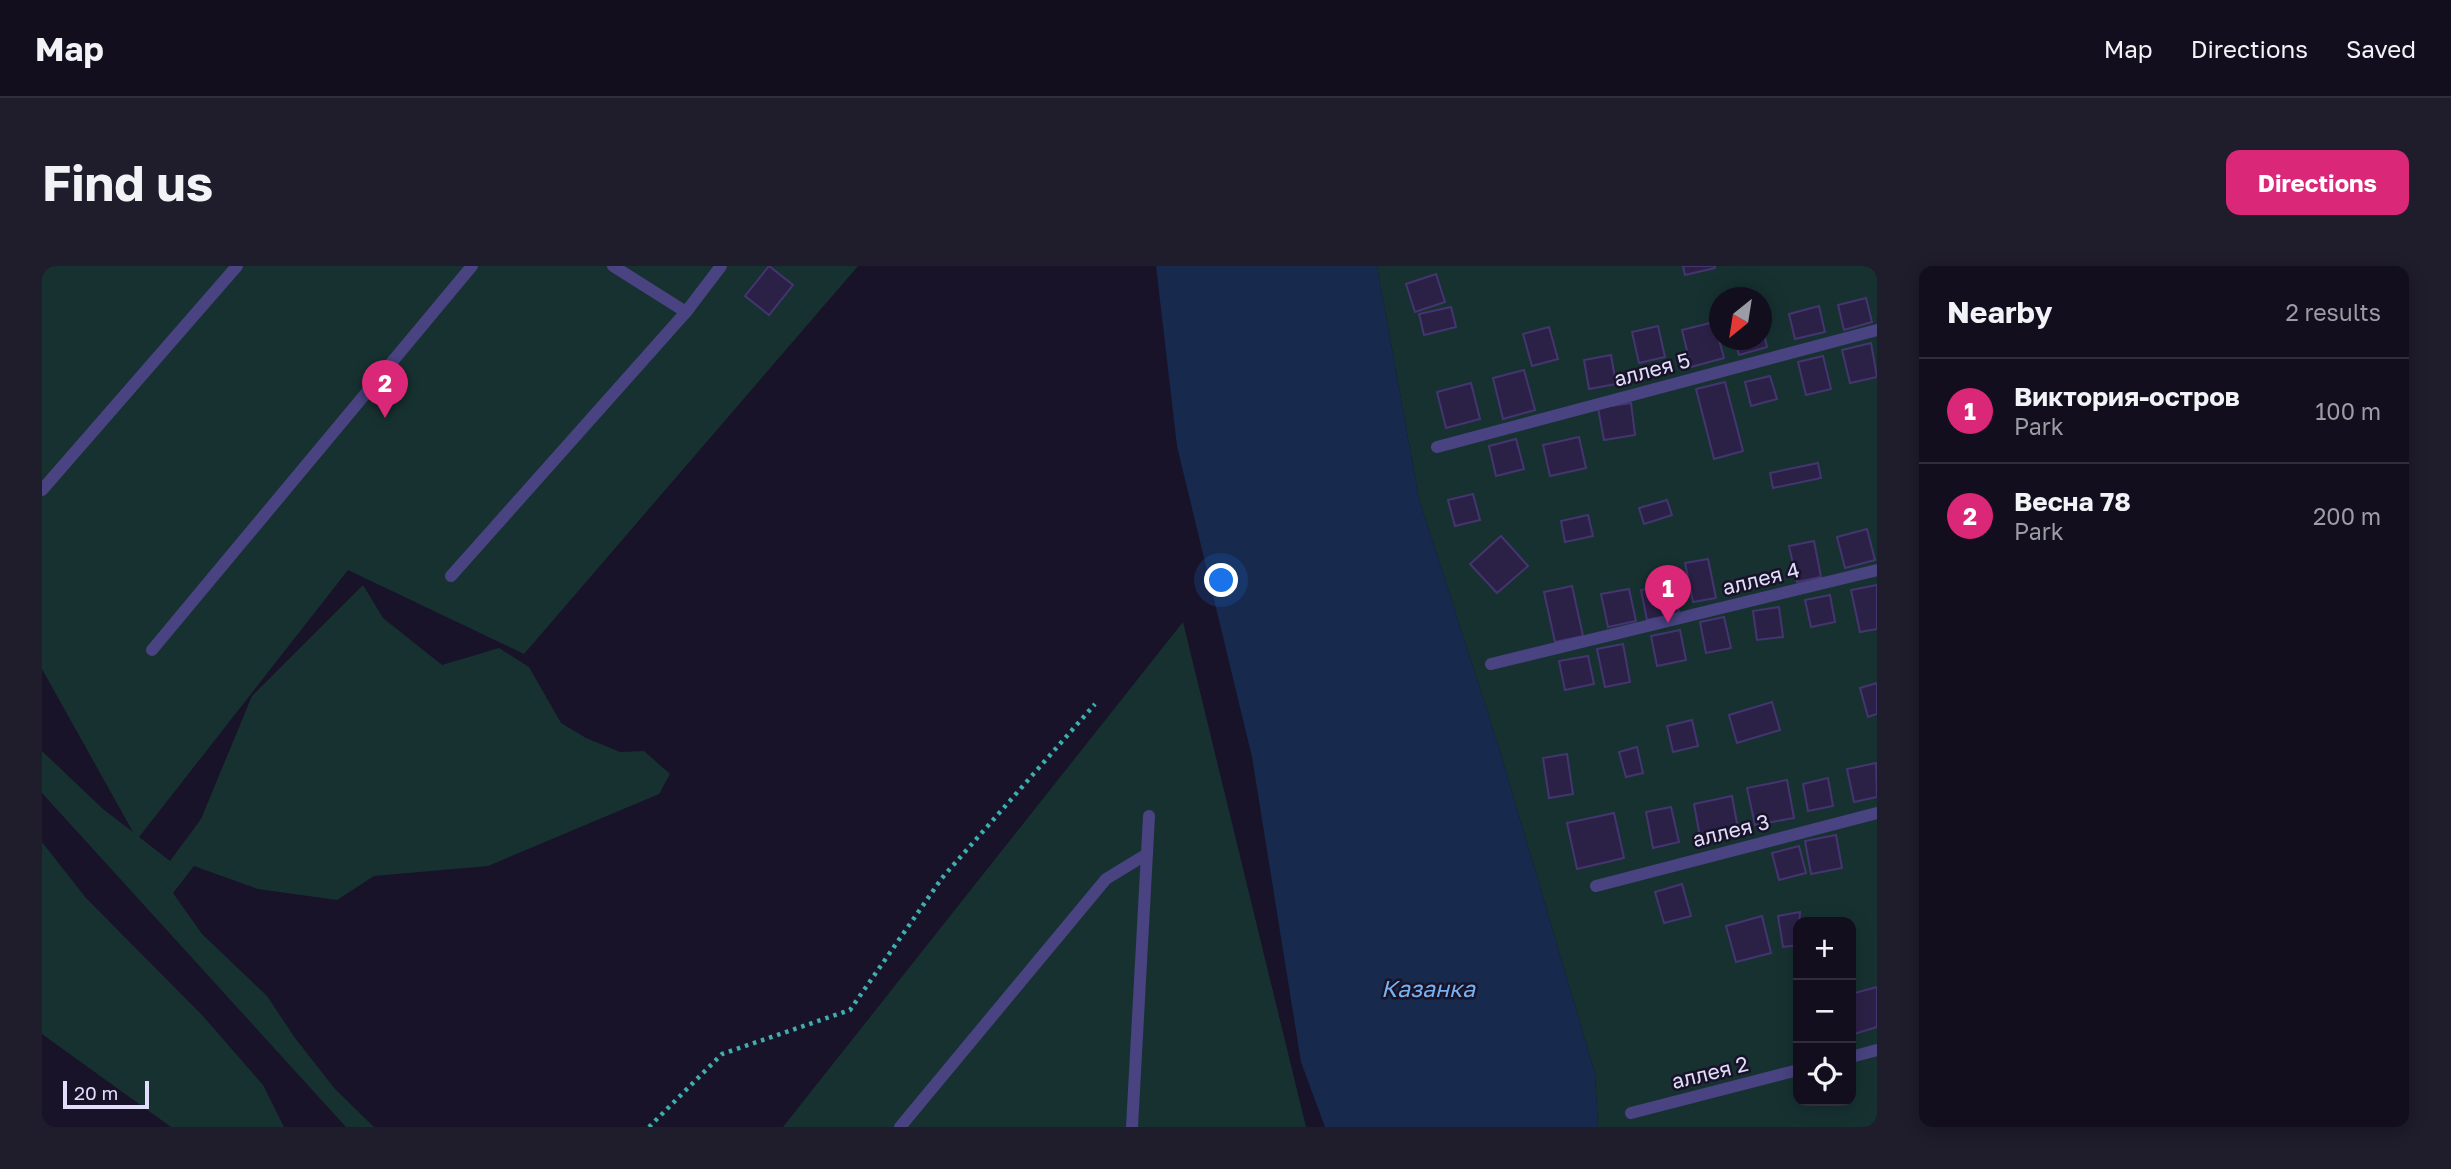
<!DOCTYPE html>
<meta charset="utf-8">
<style>
:root{--surface:#120e1e;--page:#1f1c2b;--text:#f1f3f6;--muted:#9c9ca4;--line:#312e3c;--accent:#db2777}
body{margin:0;font-family:"Golos Text",sans-serif;background:var(--page);color:var(--text)}
.controls{position:absolute;right:21px;bottom:21px;display:grid;overflow:hidden;border-radius:14px;box-shadow:0 4px 18px #0003}
.controls button{width:63px;height:63px;display:grid;place-items:center;padding:0;border:0;border-bottom:2px solid var(--line);background:var(--surface);color:var(--text);font:35px sans-serif}
.compass{position:absolute;left:1667px;top:21px;width:63px;height:63px;border-radius:50%;background:var(--surface);box-shadow:0 4px 18px #0003;rotate:210deg}
.scale{position:absolute;left:21px;bottom:18px;width:86px;box-sizing:border-box;padding-left:7px;border:4px solid #e2ddfb;border-top:0;font-size:19px;line-height:24px;white-space:nowrap;color:#e2ddfb;-webkit-text-stroke:5px #181328;paint-order:stroke}
.you{position:absolute;left:1180px;top:315px;width:24px;height:24px;margin:-18px;border:5px solid #fff;border-radius:50%;background:#1a73e8;box-shadow:0 0 0 10px #1a73e833}
.badge{display:grid;place-items:center;width:46px;height:46px;border-radius:50%;background:var(--accent);color:#fff;font-size:23px;font-weight:700}
.pin{position:absolute;translate:-50% -58px;filter:drop-shadow(0 2px 4px #0008)}
.pin::after{content:'';position:absolute;top:37px;width:24px;height:21px;background:inherit;clip-path:polygon(0 0,100% 0,50% 100%)}
.list{margin:0;padding:0;list-style:none}
h2{display:flex;justify-content:space-between;align-items:center;height:91px;margin:0;padding:0 28px;font-size:30px}
h2 small{font-size:23px;font-weight:400;color:var(--muted)}
.list li{display:grid;grid-template-columns:46px 1fr auto;gap:21px;align-items:center;box-sizing:border-box;height:105px;padding:0 28px;border-top:2px solid var(--line)}
.list b{display:block;font-size:26px;white-space:nowrap}
.list p{margin:0;font-size:23px;white-space:nowrap;color:var(--muted)}
.list em{font-size:23px;font-style:normal;color:var(--muted)}
.icon{flex:none;width:38px;height:38px;fill:none;stroke:currentColor;stroke-width:2;stroke-linecap:round;stroke-linejoin:round}
.map{position:relative;flex:none;width:1835px;height:861px;overflow:hidden;border-radius:14px}
header{display:flex;align-items:center;gap:42px;box-sizing:border-box;height:98px;padding:0 35px;background:var(--surface);border-bottom:2px solid var(--line)}
header strong{font-size:33px}
nav{display:flex;gap:38px;margin-inline-start:auto;font-size:24px}
.intro{display:flex;align-items:center;justify-content:space-between;box-sizing:border-box;height:168px;padding:0 42px}
h1{margin:0;font-size:49px}
.button{padding:18px 32px;border-radius:14px;background:var(--accent);color:#fff;font-size:24px;font-weight:700}
main{display:flex;gap:42px;padding:0 42px}
aside{flex:1;background:var(--surface);border-radius:14px;box-shadow:0 4px 18px #0003}
.map>svg:first-child{display:block}
</style>
<header>
<strong>Map</strong>
<nav><a>Map</a><a>Directions</a><a>Saved</a></nav>
</header>
<div class="intro"><h1>Find us</h1><a class="button">Directions</a></div>
<main>
<div class="map">
<svg width="1835" height="861" viewBox="0 0 1835 861">
<rect width="100%" height="100%" fill="#181328"/>
<!-- green -->
<g fill="#173131" fill-rule="evenodd">
<path d="M0,0h816l-334,388 -176,-84 -209,267 31,24 31,-42 51,-123 111,-111 20,33 59,47 57,-17 30,19 32,56 25,15 34,14 24,-1 26,23 -11,20 -171,72 -114,10 -37,24 -79,-11 -64,-23 -21,27 29,41 65,62 28,42 40,51 39,38h-28l-304,-334v-42l61,58 30,23 -91,-163z"/>
<path d="M1335,0h500v861h-279l-3,-53 -96,-326 -80,-249zM1678,32h42v42h-42zM1756,656h53v179h-53z"/>
<path d="M1141,356l123,505h-523z"/>
<path d="M0,576l44,56 116,117 61,70 21,42h-113l-129,-93z"/>
</g>
<!-- water -->
<path fill="#17294d" d="M1114,0h221l42,233 80,249 96,326 3,53h-273l-24,-65 -49,-305 -75,-311z"/>
<!-- building -->
<g fill="#2b2147" stroke="#443570" stroke-width="2">
<path d="M727,0l24,19 -24,30 -24,-19z"/>
<path d="M1641,0h32v2l-30,7z"/>
<path d="M1394,8l9,28 -30,10 -9,-28z"/>
<path d="M1824,32l6,24 -28,8 -6,-25z"/>
<path d="M1777,40l6,26 -30,7 -6,-25z"/>
<path d="M1409,41l5,20 -32,8 -5,-21z"/>
<path d="M1672,56l10,36 -33,9 -9,-37z"/>
<path d="M1616,60l7,31 -26,6 -7,-31z"/>
<path d="M1720,60l5,21 -28,8 -4,-15h27z"/>
<path d="M1507,61l9,32 -26,7 -9,-32z"/>
<path d="M1829,77l6,34 -27,6 -8,-33z"/>
<path d="M1569,89l5,29 -27,5 -5,-29z"/>
<path d="M1781,90l8,33 -25,6 -8,-33z"/>
<path d="M1482,104l11,40 -32,9 -10,-41z"/>
<path d="M1728,110l7,23 -26,7 -6,-24z"/>
<path d="M1683,116l18,69 -29,8 -18,-70z"/>
<path d="M1429,117l9,36 -34,9 -9,-36z"/>
<path d="M1589,137l4,32 -31,5 -6,-32z"/>
<path d="M1537,171l7,31 -36,8 -7,-31z"/>
<path d="M1474,173l8,30 -28,7 -7,-30z"/>
<path d="M1776,197l3,15 -48,10 -3,-15z"/>
<path d="M1431,228l7,26 -25,6 -7,-26z"/>
<path d="M1625,234l5,15 -28,9 -5,-16z"/>
<path d="M1546,249l5,21 -28,6 -4,-21z"/>
<path d="M1825,263l8,31 -30,8 -8,-31z"/>
<path d="M1459,270l27,30 -31,27 -27,-29z"/>
<path d="M1772,275l7,36 -24,5 -8,-36z"/>
<path d="M1666,293l8,39 -23,4 -8,-39z"/>
<path d="M1631,318l6,29 -32,7 -6,-30z"/>
<path d="M1835,319v44l-17,3 -9,-42z"/>
<path d="M1530,320l11,50 -28,6 -11,-50z"/>
<path d="M1587,323l7,32 -28,6 -7,-33z"/>
<path d="M1788,329l5,27 -24,5 -6,-27z"/>
<path d="M1737,341l4,30 -26,3 -4,-29z"/>
<path d="M1682,351l7,31 -25,5 -6,-31z"/>
<path d="M1638,364l6,30 -29,6 -6,-30z"/>
<path d="M1581,378l7,38 -25,5 -8,-38z"/>
<path d="M1546,390l6,28 -29,6 -6,-29z"/>
<path d="M1835,417v31l-9,3 -8,-29z"/>
<path d="M1730,436l8,28 -43,13 -8,-28z"/>
<path d="M1650,454l6,26 -25,6 -6,-26z"/>
<path d="M1595,481l6,26 -17,4 -7,-25z"/>
<path d="M1525,488l6,40 -24,4 -6,-40z"/>
<path d="M1834,497l1,34 -23,5 -7,-33z"/>
<path d="M1786,512l5,28 -25,5 -5,-27z"/>
<path d="M1745,514l7,38 -39,7 -8,-37z"/>
<path d="M1690,530l6,33 -38,8 -6,-33z"/>
<path d="M1629,541l8,35 -26,6 -7,-36z"/>
<path d="M1572,547l10,45 -47,11 -10,-46z"/>
<path d="M1794,569l6,33 -31,6 -6,-33z"/>
<path d="M1757,580l7,27 -27,7 -7,-27z"/>
<path d="M1640,618l9,32 -27,7 -9,-31z"/>
<path d="M1758,646l-2,33 -15,2 -5,-31z"/>
<path d="M1720,650l9,37 -35,9 -10,-36z"/>
<path d="M1835,721v40l-26,8v-41z"/>
</g>
<g fill="none" stroke-linecap="round" stroke-linejoin="round">
<!-- path -->
<path stroke="#3dafaf" stroke-width="4.5" stroke-dasharray="3.5 5" stroke-linecap="butt" d="M607,861l73,-73 128,-44 92,-132 153,-174"/>
<!-- lane -->
<g stroke="#494382" stroke-width="12">
<path d="M571,0l73,46"/>
<path d="M1395,181l440,-117"/>
<path d="M0,224l195,-224"/>
<path d="M409,310l235,-264 35,-46"/>
<path d="M110,384l320,-384"/>
<path d="M1449,398l386,-94"/>
<path d="M1554,620l281,-73"/>
<path d="M1809,791l26,-7"/>
<path d="M1589,847l167,-43"/>
<path d="M858,861l206,-248 41,-25"/>
<path d="M1090,861l17,-311"/>
</g>
</g>
<g text-anchor="middle" stroke-width="5" stroke-linejoin="round" paint-order="stroke">
<!-- street labels -->
<g font-size="21" fill="#e2ddfb" stroke="#181328">
<text transform="translate(1610 104) rotate(-15)" y="7">аллея 5</text>
<text transform="translate(1719 313) rotate(-14)" y="7">аллея 4</text>
<text transform="translate(1689 565) rotate(-14)" y="7">аллея 3</text>
<text transform="translate(1668 807) rotate(-14)" y="7">аллея 2</text>
</g>
<!-- water labels -->
<g font-size="23" font-style="italic" fill="#76b1f1" stroke="#181328">
<text x="1386" y="731">Казанка</text>
</g>
</g>
</svg>
<div class="controls">
<button>+</button>
<button>−</button>
<button><svg class="icon" aria-label="locate" viewBox="0 0 24 24"><circle cx="12" cy="12" r="6"/><path d="M12 2v4M12 18v4M2 12h4M18 12h4"/></svg></button>
</div>
<svg class="compass" viewBox="-18 -18 36 36"><path d="M0-13l5 13h-10z" fill="#e53935"/><path d="M0 13l5-13h-10z" fill="#9c9ca4"/></svg>
<div class="scale">20 m</div>
<div class="you"></div>
<div class="pin badge" style="left:1626px;top:357px">1</div>
<div class="pin badge" style="left:343px;top:152px">2</div>
</div>
<aside>
<h2>Nearby<small>2 results</small></h2>
<ul class="list">
<li><span class="badge">1</span><div><b>Виктория-остров</b><p>Park</p></div><em>100 m</em></li>
<li><span class="badge">2</span><div><b>Весна 78</b><p>Park</p></div><em>200 m</em></li>
</ul>
</aside>
</main>
